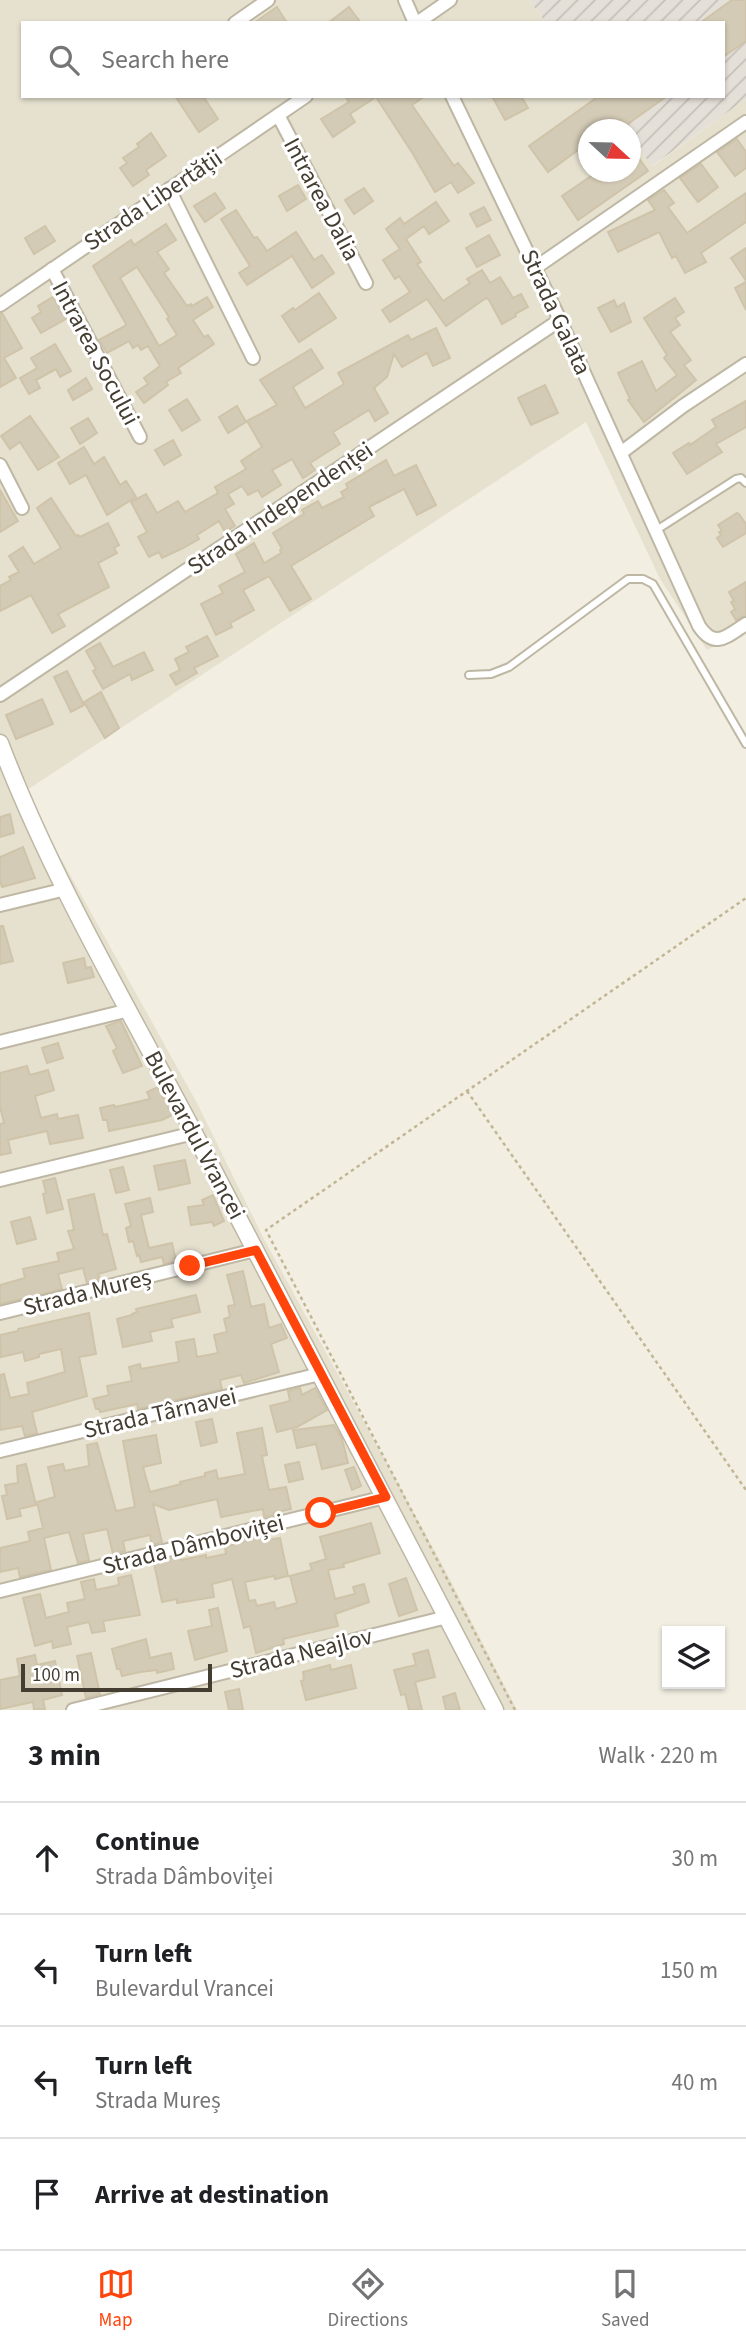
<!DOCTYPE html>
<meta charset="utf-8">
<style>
:root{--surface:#fff;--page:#f2f2f2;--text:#202124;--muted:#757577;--line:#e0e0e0;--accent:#ff450c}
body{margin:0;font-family:"Source Sans 3",sans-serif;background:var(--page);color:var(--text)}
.controls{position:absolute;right:21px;bottom:21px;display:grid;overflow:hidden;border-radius:0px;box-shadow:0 2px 5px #0004}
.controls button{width:63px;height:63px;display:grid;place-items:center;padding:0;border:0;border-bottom:2px solid var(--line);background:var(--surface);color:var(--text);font:35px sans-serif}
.compass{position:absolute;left:578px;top:119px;width:63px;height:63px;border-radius:50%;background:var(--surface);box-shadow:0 2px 5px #0004;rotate:112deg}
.scale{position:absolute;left:21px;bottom:18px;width:191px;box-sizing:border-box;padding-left:7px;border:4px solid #443e32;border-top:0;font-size:19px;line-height:24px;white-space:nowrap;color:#443e32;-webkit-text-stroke:5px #fff;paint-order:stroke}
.stop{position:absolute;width:21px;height:21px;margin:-16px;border:5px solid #ff450c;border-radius:50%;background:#fff}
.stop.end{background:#ff450c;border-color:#fff;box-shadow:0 2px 7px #0008}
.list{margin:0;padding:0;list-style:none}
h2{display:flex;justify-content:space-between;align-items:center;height:91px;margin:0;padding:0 28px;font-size:30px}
h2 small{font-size:23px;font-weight:400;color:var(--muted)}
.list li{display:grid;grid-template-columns:46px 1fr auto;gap:21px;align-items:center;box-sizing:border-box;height:112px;padding:0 28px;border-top:2px solid var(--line)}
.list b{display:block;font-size:26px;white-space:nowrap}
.list p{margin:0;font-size:23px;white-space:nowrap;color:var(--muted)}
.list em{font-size:23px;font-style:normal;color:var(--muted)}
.icon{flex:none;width:38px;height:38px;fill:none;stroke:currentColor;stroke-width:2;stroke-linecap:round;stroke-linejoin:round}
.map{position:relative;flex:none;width:746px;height:1710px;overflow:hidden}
.search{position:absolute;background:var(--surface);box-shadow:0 2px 5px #0004;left:21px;right:21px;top:21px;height:77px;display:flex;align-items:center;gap:18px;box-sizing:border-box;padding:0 24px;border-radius:0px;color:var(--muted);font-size:26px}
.sheet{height:539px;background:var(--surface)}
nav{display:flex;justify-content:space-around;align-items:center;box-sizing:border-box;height:98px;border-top:2px solid var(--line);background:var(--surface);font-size:19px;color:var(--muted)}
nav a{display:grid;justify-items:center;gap:4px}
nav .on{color:var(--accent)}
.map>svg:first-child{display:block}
</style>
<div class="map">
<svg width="746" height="1710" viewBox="0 0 746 1710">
<defs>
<pattern id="industrial-furrows" width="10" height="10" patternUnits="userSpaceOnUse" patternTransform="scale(1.75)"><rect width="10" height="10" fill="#e4dfd7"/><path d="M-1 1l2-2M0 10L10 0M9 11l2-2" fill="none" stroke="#c5c0b9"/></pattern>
</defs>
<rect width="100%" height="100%" fill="#f2efe2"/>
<!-- residential -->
<path fill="#e6e1cf" d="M0,0h529l17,23h-523v73h577l25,33 -37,1v42h42l1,-35 22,29 93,-67v529l-39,22 -47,-71 -74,-157 -562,370 173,311 68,138 178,325 74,144h-517z"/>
<!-- industrial -->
<path fill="url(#industrial-furrows)" d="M529,0h217v99l-94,67 -21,-29 -1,-7 -5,-1 -25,-33h123v-73h-177z"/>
<!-- building -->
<g fill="#d4cbb6" stroke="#cfc4a9" stroke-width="2" fill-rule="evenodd">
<path d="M732,0h14v41l-23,16v-34h-23z"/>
<path d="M277,7l10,16h-33z"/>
<path d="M349,7l12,16h-33z"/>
<path d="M175,96h28l15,23 -19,13z"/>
<path d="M345,96h80l-13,9 42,61 4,-3 16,20 -16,10 -7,-11 -16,10 -22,-38 -37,-57 -26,17 5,8 -22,15 -12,-18 28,-17z"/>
<path d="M492,96h29l7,12 -23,12z"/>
<path d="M599,96h68l-42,30 -5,-6 -14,10h-17v12l-41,30 -19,-26z"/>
<path d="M151,133l15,23 -20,14 3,5 -16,11 -13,-18 7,-5 -4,-5 16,-11 -2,-3z"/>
<path d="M737,139l9,13v16l-11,8 -18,-24z"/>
<path d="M631,147l17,24 -70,49 -16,-24 35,-24h34z"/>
<path d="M701,164l17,23 -20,15 -18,-24z"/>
<path d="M298,185l8,14 -19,12 -8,-15z"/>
<path d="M364,188l9,13 -19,13 -9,-14z"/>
<path d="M664,190l10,13 -6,4 19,26 59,-40v29l-45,31 5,9 -21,11 -9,-17 -4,2 -13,-26 -41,20 -10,-20 47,-22 -7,-10z"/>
<path d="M215,193l10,15 -20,14 -11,-16z"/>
<path d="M436,202l13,19 -20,13 -5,-8 -18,13 15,23 -4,2 26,37 27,-18 -3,-4 15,-9 8,13 10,-6 13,21 8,-4 7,13 -13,7 1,2 -14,8 -13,-24 -3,-2 -40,28 -19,-27 -37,23 -8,-12 28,-18 -11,-16 -4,3 -12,-19 17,-11 -14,-20 14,-11 4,6z"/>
<path d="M484,207l7,13 -14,7 -7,-13z"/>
<path d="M236,210l18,28 3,-1 10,14 29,-19 18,28 8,-5 12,18 -22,15 -20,-32 -45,29 -8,-12 11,-7 -29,-47z"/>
<path d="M166,224l10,16 -19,12 12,17 -5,4 23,33 4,-2 1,2 15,-9 6,10 -20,13 11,17 4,-2 6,9 -36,24 3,5 -15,9 2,3 -24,18 -8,-11 12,-8 -4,-6 16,-12 -12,-20 -7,4 -3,-5 -5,3 -4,-7 -22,12 -8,-13 26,-14 1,-2 -33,-58 38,-26 3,5zM137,267l32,50 -2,2 10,16 -18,11 -39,-68z"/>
<path d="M45,226l10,15 -21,13 -9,-16z"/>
<path d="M489,235l11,20 -23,12 -11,-19z"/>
<path d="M746,248v33l-15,-23z"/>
<path d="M746,282v28l-11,-22z"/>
<path d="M319,293l17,25 -37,24 -17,-26 11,-8 2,2z"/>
<path d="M53,297l13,22 -25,14 -9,-15 9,-6 -3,-6z"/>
<path d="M675,298l9,14 -9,6 5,7 -10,7 21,28 -7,5 12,15 -52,42 -16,-22 2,-1 -12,-26 24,-12 14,30 21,-16 -13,-17 3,-3 -23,-37z"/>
<path d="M614,300l3,7 7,-4 7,19 -20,10 -13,-24z"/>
<path d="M2,313l20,35 -18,10 12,20 -16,9v-73z"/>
<path d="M436,328l14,30 -17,8 -6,-13 -25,14 -8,-13 -7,23 -13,11 14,25 -13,8 -6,-11 -36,22 7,12 -30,19 5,7 -12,8 -11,-19 -20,11 9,15 -19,12 -4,-7 -10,5 -6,-9 -14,8 6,10 -9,5 10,17 -10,6 -6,-11 -22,14 2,4 -18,10 -19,9 -3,-6 -10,5 -11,-20 9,-5 -16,-30 15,-8 11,19 21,-12 7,11 33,-19 -3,-6 31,-18 -5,-8 21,-14 -15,-26 30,-16 -17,-25 51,-31 12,19 -30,19 12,21 39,-24 -6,-11 70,-38 3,5z"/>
<path d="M55,344l16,27 -11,6 -4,-8 -20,11 4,8 -11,6 -9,-16 17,-10 -6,-10z"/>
<path d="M86,378l6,11 -19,11 -5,-10z"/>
<path d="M545,385l13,28 -27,12 -13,-27z"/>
<path d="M187,399l13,21 -18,11 -13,-21z"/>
<path d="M746,401v26l-30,17 6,8 -35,22 -14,-21 16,-10 1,2 26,-18 -4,-7z"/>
<path d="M237,406l9,16 -18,11 -9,-16z"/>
<path d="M30,416l29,41 -21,13 -18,-28 -10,7 -9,-13z"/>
<path d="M88,418l9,15 -17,11 -9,-16z"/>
<path d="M173,440l8,15 -17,10 -9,-15z"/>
<path d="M84,447l10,17 10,-7 16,28 6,-4 10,16 -29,18 -21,-40 -16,9 -12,-21z"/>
<path d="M386,460l8,16 22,-11 20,40 -19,10 -13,-26 -35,18 5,9 -83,50 20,33 -21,12 -21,-35 -26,14 11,20 -24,13 2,4 -16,8 -15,-31 22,-11 -4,-7 26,-14 -9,-18 18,-11 10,20 17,-10 -1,-3 2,-1 -9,-16 31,-19 -2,-4 16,-9 4,7 22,-11 -3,-5 7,-4 -2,-4z"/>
<path d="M0,490l18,31 -18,11z"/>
<path d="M51,498l25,38 2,-1 2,2 28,-14 11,22 -5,3 3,5 -19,10 11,24 -51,27 7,12 -13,7 -21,-38 -31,16v-25l11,-6 -2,-3 10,-5 -10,-16 14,-9 11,17 27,-16 -24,-40z"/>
<path d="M737,513l2,1 7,10v9l-23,14 -6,-9 4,-3 -2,-3 3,-1 -4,-6z"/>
<path d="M746,582v33l-10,5 -5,-8 4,-3 -4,-7 3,-1 -5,-9z"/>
<path d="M207,636l11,20 -24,12 3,5 -21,12 -6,-10 10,-5 -5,-11 14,-7 -3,-5z"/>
<path d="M100,643l13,24 31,-15 9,18 -21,10 -2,-6 -27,15 -10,-18 3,-2 -10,-18z"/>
<path d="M67,671l17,34 -13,7 -17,-35z"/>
<path d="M101,692l18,36 -14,10 -21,-36z"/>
<path d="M42,699l11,25 -37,15 -10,-24z"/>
<path d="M10,814l4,19 -14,4v-20z"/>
<path d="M23,847l12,31 -33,9 -2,-7v-23z"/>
<path d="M0,926h3l10,35 -13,3z"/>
<path d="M84,958l2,10 5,-1 3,10 -26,6 -5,-20z"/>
<path d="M121,1021l21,45 -19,7 -10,-22 4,-3 -11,-22z"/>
<path d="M58,1043l5,15 -16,5 -5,-15z"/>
<path d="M27,1066l3,9 18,-5 6,20 -19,6 6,22 16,-4 1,5 20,-4 5,23 -33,6 -3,-13 -39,9 3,13 -11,2v-31l4,-1 -4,-16v-34z"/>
<path d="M158,1087l14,28 -10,5 -53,11 -2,-11h-4l-3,-12 14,-3 1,2 35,-8 -3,-7z"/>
<path d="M185,1160l5,23 -31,7 -5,-24z"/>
<path d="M123,1167l6,23 -13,3 -6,-23z"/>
<path d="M55,1178l8,31 -16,4 -4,-19 3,-1 -3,-12z"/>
<path d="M94,1194l9,41 4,-1 9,35 -18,5 2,5 -13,4 -4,-15 -25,6 4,15 -62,15v-19l25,-7 -2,-9 36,-8 -2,-8 17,-4 -6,-18 6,-1 -6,-30z"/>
<path d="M213,1195l11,26 -10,5 -2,-4 -21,3 -3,-18 16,-2 -2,-5z"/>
<path d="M150,1198l3,14 -12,3 8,33 23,-5 4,18 -12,3 -2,-7 -21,5 -2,-7 -2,1 -4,-15 -4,1 -3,-14 5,-2 -6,-22z"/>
<path d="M30,1217l6,22 -19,5 -6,-22z"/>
<path d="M243,1271l8,36 13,-3 5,24 12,-4 6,14 -16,6 8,28 -35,11 -3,-8 -21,5 2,9 -84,20 -1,-5 -37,8 -1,-3h-3l-3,-10 16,-4 -2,-9 25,-5 -3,-14 11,-3 1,5 38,-7 -3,-20 18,-3 3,18 21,-4 -4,-18 13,-3 -3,-13 6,-2 -2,-11 7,-1 -8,-30z"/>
<path d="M196,1295l4,17 -29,7 2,8 -23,5 2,9 -29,6 -6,-28 15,-4v-1l5,-2 -1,-3z"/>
<path d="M89,1313l7,41 -17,3 8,39 -55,16 5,21 -12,3 -3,-10 -22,4v-55l4,-1 6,24 19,-4 -2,-11 38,-11 -4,-23 -22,5v3l-14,4 -2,-9 -22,5 -1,-22 18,-4v-2z"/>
<path d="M300,1388l2,7 13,-7 12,22 -30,17 -20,5 -7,-26 20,-5 -2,-10z"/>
<path d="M212,1419l5,23 -16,4 -5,-24z"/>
<path d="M334,1425l8,14 6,24 -26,6 -6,-25 -19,4 -4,-18z"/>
<path d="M262,1428l5,27 -5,1 7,34 17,-3 5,22 -18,4 1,2 -10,2 -1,-8 -42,8 -4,-18 -48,11 -16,-6 9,38 -10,3 -2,-10 -27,6 2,10 -12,3 -6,-25 -24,5 6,26 -11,3 -9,-31 -25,6 7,32 -31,7 -2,-9 -18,4v-24l30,-7 -2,-9 15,-4 -6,-26 18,-5 -7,-30 15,-3 2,7 24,-5 -2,-21 10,-2 19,68 19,-4 -12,-66 33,-6 5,28 -18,4 7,25 31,-8 -1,-2 25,-6v-3l11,-3 2,9 27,-5 -8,-41z"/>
<path d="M299,1462l4,17 -14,3 -4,-17z"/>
<path d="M26,1464l10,41 -17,4 2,7 -14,3 -5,-23 5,-1 -2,-10 13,-2 -1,-17z"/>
<path d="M354,1467l7,19 -9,4 -7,-20z"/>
<path d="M371,1523l9,30 -37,11 1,3 -16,3 7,29 20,-5 -2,-7 11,-3 5,18 -34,12 3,12 -55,13 1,5 -28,9 -6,-27 -6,2 -12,-49 -20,5 2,13 -37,6v-4l-15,3 -8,-39 26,-7 1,4 25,-5v3l20,-4 -1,-7 36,-10 1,4 18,-3 8,38 -13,3 -1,-3 -29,6 4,19 6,-1 2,6 17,-4 2,7 21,-6 -7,-27 22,-6 -2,-6 16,-5 -6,-22z"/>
<path d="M131,1575l9,40 -37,6 2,10 -13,2 -3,-11 -22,5 4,17 -18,4 -1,-7 -17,5 -12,-48 17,-4 6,24 23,-6 -2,-9 18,-4 -4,-17 13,-3 2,11 23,-5 -1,-7z"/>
<path d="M406,1578l11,32 -18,6 -10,-32z"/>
<path d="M218,1608l9,43 -32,9 -7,-29 24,-5 -3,-16z"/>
<path d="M146,1639l4,19 21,-5 3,16 -17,4v-3l-17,2 -18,4 -2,-7h-3l-5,-20z"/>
<path d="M428,1650l7,27 -20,5 7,28h-13l-4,-16 -4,1 -7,-25 22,-5 -3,-11z"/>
<path d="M91,1653l9,41 -14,4 -9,-42z"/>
<path d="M35,1655l2,10 18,-4 7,34 -19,5 2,9 -11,1 -1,-8 -33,7v-29l20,-4 -3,-17z"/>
<path d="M330,1665l1,5 20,-5 5,23 -50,12 -5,-19 3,-1 -1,-8z"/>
<path d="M239,1689l4,21h-14l-4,-18z"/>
<path d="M455,1693l5,17h-14l-3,-13z"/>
</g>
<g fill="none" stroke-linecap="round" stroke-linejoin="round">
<defs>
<g id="service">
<path d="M655,531l81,-52 5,-1 5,5"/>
<path d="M469,675l22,-1 18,-7 119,-88h15l10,5 93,160"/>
</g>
<g id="minor">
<path d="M405,0l10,23"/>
<path d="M235,23l33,-23"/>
<path d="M417,23l33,-23"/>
<path d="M452,96l108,224 139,306c16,24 28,10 47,-2"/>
<path d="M278,115l88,168"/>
<path d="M169,189l84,169"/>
<path d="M535,268l211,-146"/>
<path d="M52,269l88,168"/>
<path d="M0,305l306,-209"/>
<path d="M622,452l61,-46 63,-42"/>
<path d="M0,465l22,43"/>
<path d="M0,695l560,-375"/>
<path d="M0,905l66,-16"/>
<path d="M0,1042l129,-32"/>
<path d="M0,1180l194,-47"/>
<path d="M0,1313l255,-63"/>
<path d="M0,1451l320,-77"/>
<path d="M0,1591l385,-94"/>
<path d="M73,1710l374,-93"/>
</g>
<path id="tertiary" d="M0,743c50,132 126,261 192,386 101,193 202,387 303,581"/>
</defs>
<!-- service casing -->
<use href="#service" stroke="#beb7a4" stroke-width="10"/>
<!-- minor casing -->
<use href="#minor" stroke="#beb7a4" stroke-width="16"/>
<!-- tertiary casing -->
<use href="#tertiary" stroke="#beb7a4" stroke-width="19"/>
<!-- path -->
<g stroke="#c1b594" stroke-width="2.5" stroke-dasharray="3.5 3.5" stroke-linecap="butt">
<path d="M467,1091l279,399"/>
<path d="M515,1710l-249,-480 480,-332"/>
</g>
<!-- service -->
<use href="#service" stroke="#fff" stroke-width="6"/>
<!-- minor -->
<use href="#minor" stroke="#fff" stroke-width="12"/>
<!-- tertiary -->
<use href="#tertiary" stroke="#fff" stroke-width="16"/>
</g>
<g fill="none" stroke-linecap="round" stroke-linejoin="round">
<!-- route -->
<path stroke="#ff450c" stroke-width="9" d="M190,1266l66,-16 130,247 -65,16"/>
</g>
<g text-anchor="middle" stroke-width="6" stroke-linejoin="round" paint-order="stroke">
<!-- street labels -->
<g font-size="24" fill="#443e32" stroke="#fff">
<text transform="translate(322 199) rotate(62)" y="8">Intrarea Dalia</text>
<text transform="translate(153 200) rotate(-34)" y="8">Strada Libertății</text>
<text transform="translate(556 312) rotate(65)" y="8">Strada Galata</text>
<text transform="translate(96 353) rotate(62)" y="8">Intrarea Socului</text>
<text transform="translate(280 508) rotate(-34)" y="8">Strada Independenței</text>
<text transform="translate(195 1135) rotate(62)" y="8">Bulevardul Vrancei</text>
<text transform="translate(87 1292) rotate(-14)" y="8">Strada Mureș</text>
<text transform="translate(160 1413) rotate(-13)" y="8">Strada Târnavei</text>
<text transform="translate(193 1544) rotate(-14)" y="8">Strada Dâmboviței</text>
<text transform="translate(301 1653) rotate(-14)" y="8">Strada Neajlov</text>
</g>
</g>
</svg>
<div class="controls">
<button><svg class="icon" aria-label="layers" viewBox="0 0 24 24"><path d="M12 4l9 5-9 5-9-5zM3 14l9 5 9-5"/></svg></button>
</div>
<svg class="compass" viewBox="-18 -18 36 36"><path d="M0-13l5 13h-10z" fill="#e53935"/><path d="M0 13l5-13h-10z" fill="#757577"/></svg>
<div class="scale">100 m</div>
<div class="stop" style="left:321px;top:1513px"></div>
<div class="stop end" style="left:190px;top:1266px"></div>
<div class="search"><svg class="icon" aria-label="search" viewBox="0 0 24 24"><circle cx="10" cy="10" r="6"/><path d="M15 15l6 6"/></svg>Search here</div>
</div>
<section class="sheet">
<h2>3 min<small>Walk · 220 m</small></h2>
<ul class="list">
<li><svg class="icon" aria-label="ahead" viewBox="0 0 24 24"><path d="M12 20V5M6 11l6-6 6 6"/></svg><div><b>Continue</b><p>Strada Dâmboviței</p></div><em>30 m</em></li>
<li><svg class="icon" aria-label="left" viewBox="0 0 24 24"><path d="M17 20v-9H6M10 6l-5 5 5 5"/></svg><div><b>Turn left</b><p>Bulevardul Vrancei</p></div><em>150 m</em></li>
<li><svg class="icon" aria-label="left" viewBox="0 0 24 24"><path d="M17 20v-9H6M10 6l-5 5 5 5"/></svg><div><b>Turn left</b><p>Strada Mureș</p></div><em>40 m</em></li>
<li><svg class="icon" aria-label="arrive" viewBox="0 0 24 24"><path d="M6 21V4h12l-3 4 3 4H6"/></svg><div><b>Arrive at destination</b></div></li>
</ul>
</section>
<nav>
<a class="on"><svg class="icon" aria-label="map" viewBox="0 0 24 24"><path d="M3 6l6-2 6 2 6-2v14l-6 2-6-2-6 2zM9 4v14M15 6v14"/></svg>Map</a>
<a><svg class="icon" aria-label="directions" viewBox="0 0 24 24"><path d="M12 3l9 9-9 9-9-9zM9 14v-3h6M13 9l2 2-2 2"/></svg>Directions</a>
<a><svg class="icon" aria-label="saved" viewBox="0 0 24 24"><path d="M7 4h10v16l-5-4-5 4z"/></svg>Saved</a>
</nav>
